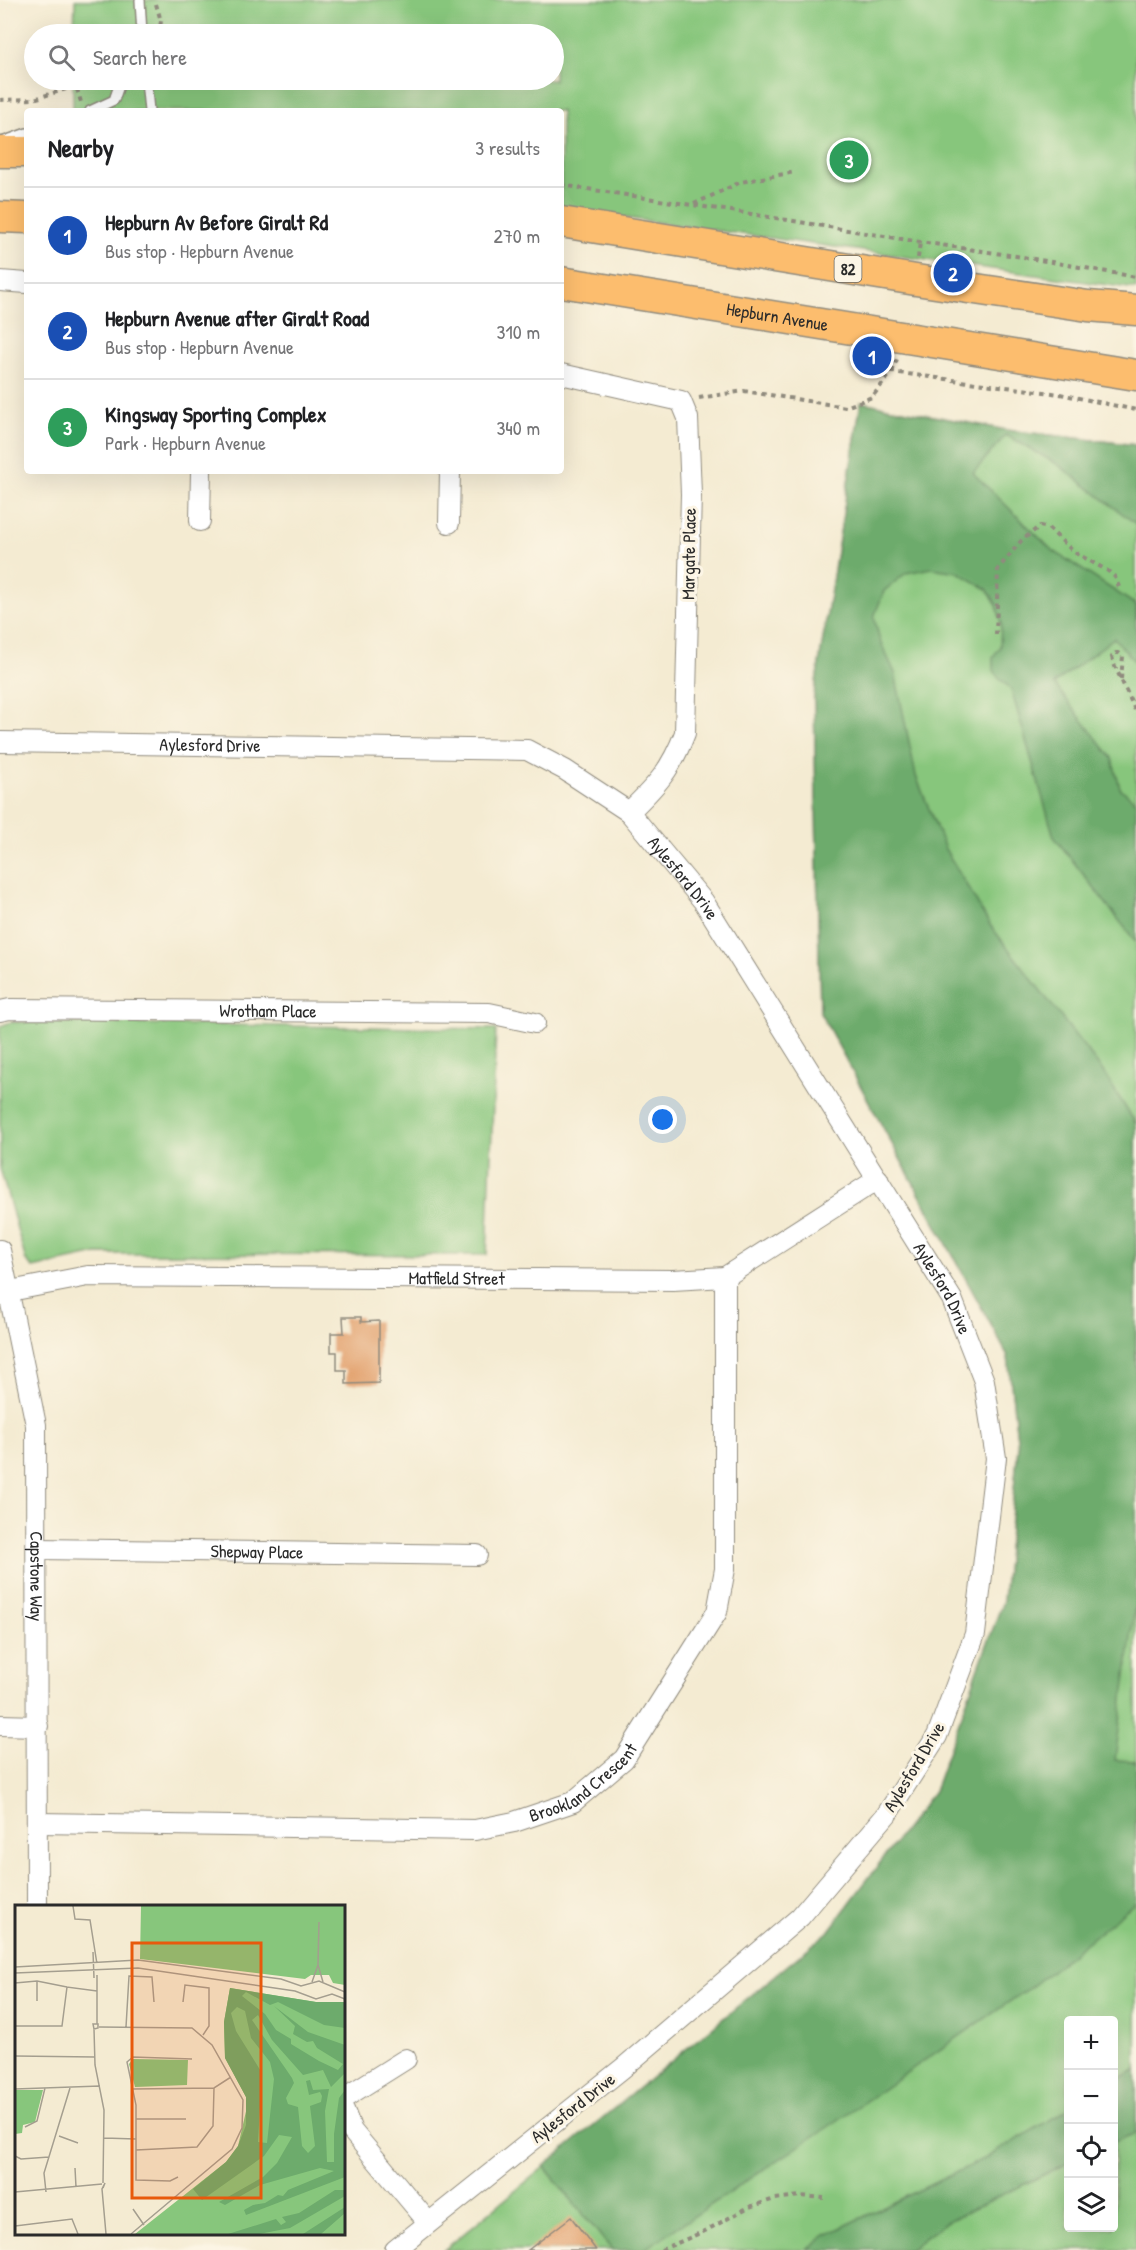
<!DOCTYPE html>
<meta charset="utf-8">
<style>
:root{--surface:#fff;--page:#f6f6f6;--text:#202124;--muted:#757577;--line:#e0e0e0;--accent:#b5179e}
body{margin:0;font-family:"Patrick Hand",sans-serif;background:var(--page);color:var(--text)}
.controls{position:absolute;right:18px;bottom:18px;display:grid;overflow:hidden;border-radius:6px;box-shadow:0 6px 24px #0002}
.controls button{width:54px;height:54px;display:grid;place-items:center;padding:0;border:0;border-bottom:2px solid var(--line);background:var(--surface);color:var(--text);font:30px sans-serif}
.you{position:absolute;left:663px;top:1120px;width:21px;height:21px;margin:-15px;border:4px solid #fff;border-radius:50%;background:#1a73e8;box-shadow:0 0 0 9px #1a73e833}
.badge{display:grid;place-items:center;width:39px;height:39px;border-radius:50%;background:var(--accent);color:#fff;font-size:20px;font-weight:700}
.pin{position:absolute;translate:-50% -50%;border:3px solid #fff;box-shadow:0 2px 6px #0006}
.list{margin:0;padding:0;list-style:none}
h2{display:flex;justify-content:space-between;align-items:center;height:78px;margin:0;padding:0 24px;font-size:26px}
h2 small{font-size:20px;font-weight:400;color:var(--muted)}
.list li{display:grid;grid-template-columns:39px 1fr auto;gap:18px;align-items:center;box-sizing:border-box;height:96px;padding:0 24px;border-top:2px solid var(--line)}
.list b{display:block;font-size:22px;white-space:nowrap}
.list p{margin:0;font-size:20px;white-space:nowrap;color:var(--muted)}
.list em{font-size:20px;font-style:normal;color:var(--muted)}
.icon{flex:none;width:33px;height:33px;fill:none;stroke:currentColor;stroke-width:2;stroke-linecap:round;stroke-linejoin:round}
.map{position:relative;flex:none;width:1136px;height:2250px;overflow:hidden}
.search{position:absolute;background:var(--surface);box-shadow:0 6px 24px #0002;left:24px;top:24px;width:540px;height:66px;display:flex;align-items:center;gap:15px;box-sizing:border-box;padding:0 21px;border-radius:33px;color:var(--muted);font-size:22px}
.panel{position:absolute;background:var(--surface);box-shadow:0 6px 24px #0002;left:24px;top:108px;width:540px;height:366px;border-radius:6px}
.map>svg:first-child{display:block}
</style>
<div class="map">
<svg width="1136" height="2250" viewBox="0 0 1136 2250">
<rect width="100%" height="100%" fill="#fcf5e5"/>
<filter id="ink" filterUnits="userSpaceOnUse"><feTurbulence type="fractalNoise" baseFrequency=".0167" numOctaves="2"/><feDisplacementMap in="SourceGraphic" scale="12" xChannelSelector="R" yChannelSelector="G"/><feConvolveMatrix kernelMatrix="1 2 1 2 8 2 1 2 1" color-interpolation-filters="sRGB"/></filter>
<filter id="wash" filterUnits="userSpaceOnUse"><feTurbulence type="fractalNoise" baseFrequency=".008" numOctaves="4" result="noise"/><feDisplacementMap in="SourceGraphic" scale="24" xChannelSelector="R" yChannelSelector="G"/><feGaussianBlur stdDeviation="1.35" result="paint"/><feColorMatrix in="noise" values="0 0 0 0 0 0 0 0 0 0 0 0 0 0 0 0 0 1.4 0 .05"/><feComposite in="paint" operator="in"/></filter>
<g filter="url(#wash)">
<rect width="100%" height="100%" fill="#f4ebd2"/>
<!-- green -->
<g fill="#87c67c" stroke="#597854" stroke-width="1.5" fill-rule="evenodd">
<path d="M75,0h1061v289l-575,-80v-98h-488v-31h481v-46h-480z"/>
<path d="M861,402l145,28 130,15v1805h-692l384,-318 106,-141 69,-189 15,-154 -10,-92 -188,-344 -6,-317zM1068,2020h46v208h-46z"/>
<path d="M11,1022l485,7 -9,226 -390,-1 -64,14 -7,-7 -26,-93v-142z"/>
</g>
<!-- forest -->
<g fill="#6dab6c" stroke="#4c6b4c" stroke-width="1.5">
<path d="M861,402l145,28 130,15v79l-79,-60 -51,-29 -33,38 79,77 84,55v58l-22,-25 -60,46 58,74 8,30 16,14v140l-82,-105 -43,-148 -14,-13 -4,-8v-11l7,-10 1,-23 -4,-19 -10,-16 -29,-17 -27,-4 -25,5 -22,18 -10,26 6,24 15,32 21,103 29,73 45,76 112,145 34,54v474l-21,162 21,1v141l-101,82 -207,143 -185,123h-31l-68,-84 284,-234 106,-141 69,-190 15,-153 -10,-92 -188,-344 -6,-317z"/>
<path d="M1136,2069v64l-22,9v-60z"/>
<path d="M1068,2109v54l-122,59 -37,28h-102l17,-14 162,-78z"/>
</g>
<g id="blocks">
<!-- building -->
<g fill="#e3a370">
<path d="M343,1317h18v5l18,-1v62l-33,1v-14h-9v-18h-6v-19h13z"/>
<path d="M571,2217l25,33h-68z"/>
</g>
</g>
</g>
<g filter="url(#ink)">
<use href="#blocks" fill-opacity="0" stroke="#908b7e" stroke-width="1.5"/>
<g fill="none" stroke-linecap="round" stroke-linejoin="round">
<defs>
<g id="lane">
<path d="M140,0l2,34"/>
<path d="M146,80l3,31"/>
<path d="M90,111l24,-11 7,-20"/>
<path d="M5,141l22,-8"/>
</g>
<g id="street">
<path d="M0,281l27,2"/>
<path d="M561,374l120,27 7,17 3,76 -6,239c-14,37 -28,52 -56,79"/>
<path d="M200,521l1,-50"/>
<path d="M449,523l1,-52"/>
<path id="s1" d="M0,742l527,8 38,20 64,42 75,90 248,397 32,82 12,77 -21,176 -38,102 -50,78 -87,103 -177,151 -228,182"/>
<path id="s2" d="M0,1011l10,-2 479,4 46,10"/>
<path id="s3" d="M0,1250l36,175 1,481"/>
<path id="s4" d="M10,1291l78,-15 585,4 52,-3 153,-98"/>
<path id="s5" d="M38,1549l439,6"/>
<path d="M0,1725l38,1"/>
<path id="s6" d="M38,1823l437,7 39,-8 59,-20 51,-43 93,-147 8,-43v-292"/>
<path d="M344,2098l62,-39"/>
<path d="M344,2110l8,21 76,91"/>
</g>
<g id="primary">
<path d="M0,152h27"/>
<path d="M0,217l27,1"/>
<path d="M561,222l355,58 172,26 48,4"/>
<path id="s7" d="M561,282l575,93"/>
</g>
</defs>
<!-- lane casing -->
<use href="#lane" stroke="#908b7e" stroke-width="12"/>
<!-- street casing -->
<use href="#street" stroke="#908b7e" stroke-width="22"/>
<!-- primary casing -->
<use href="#primary" stroke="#908b7e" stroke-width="33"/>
<!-- path -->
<g stroke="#908b7e" stroke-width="4" stroke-dasharray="4.5 4.5" stroke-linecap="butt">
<path d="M156,4l5,17 -2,13"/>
<path d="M0,100l34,-1 42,-13 5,16"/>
<path d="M561,185l190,29 169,28 103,15 113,20"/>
<path d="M694,204l47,-22 54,-10"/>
<path d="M918,258l2,-16"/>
<path d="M892,372l5,-13"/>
<path d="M699,398l45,-7 102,16 26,-10 20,-25 168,22 76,16"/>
<path d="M996,635l2,-66 23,-28 19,-15 8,2 26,24 34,19 7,6 4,10"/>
<path d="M1121,679l2,-23 -4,-3h-3l-4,4 2,7 21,46 1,1"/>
<path d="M661,2250l44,-19 44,-24 26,-8 25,-3 24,2"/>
</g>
<!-- lane -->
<use href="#lane" stroke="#fff" stroke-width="9"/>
<!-- street -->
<use href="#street" stroke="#fff" stroke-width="20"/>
<!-- primary -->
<use href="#primary" stroke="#fcbd6e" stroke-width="30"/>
</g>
</g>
<g text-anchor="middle" stroke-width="6" stroke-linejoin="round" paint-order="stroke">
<!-- shield labels -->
<rect fill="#fcf5e5" stroke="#6a6863" stroke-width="1.5" x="834.5" y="256" width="27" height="26" rx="4.5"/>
<g font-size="16" font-weight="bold" fill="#2b2b2b">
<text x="848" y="275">82</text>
</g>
<!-- street labels -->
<g font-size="18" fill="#2b2b2b" stroke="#fcf5e5">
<text dy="6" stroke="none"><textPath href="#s7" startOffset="219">Hepburn Avenue</textPath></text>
<text transform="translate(689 554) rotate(-89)" y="6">Margate Place</text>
<text dy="6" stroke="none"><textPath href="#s1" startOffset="210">Aylesford Drive</textPath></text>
<text dy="6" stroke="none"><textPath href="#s1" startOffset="732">Aylesford Drive</textPath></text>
<text dy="6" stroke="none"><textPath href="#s2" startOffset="268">Wrotham Place</textPath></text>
<text dy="6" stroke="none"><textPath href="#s4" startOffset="448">Matfield Street</textPath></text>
<text dy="6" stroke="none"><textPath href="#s1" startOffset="1218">Aylesford Drive</textPath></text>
<text dy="6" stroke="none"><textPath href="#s5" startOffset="219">Shepway Place</textPath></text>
<text dy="6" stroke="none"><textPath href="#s3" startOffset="330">Capstone Way</textPath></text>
<text transform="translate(914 1767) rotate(-59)" y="6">Aylesford Drive</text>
<text dy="6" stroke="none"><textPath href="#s6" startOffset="558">Brookland Crescent</textPath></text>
<text transform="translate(573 2108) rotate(-38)" y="6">Aylesford Drive</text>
</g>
</g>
<!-- overview -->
<g transform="translate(15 1905)">
<rect width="330" height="330" fill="#f4ebd2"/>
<path d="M126,1h204v79l-12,-2 -4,-8h-18l-6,4 -165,-20zM215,83l86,14h29v232h-210l91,-72 12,-16 9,-39 -1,-10 -21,-39 -1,-36zM118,154l55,1 -1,25 -52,2 -6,-23zM0,185h28l-8,32 -12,3 -1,8 -7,1z" fill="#87c67c"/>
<path d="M215,83l86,14h29v26l-21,-3 -46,-23 -8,3 -24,-13 -4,4 23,18 11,16 15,9v5l28,17 19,9 5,-6 -26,-16 -4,-7 -6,1 -14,-8 2,-8 -21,-20 34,26 37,13v28l-14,14 -8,-17 -20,5 -31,-35 -14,-25 -6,5 40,58 2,5 -8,15 2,6 10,3 4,39 6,7 7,-7 -5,-40 11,-4 1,-6 -2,-4 -11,3 -3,-14 4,-1 3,10 16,-1 -4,22 2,51h7v-28l5,-36 6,-8v87l-99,38 -2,-5 9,-5 12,-2 13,-8 5,1 5,-6 46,-19 -14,-3 -60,17 -35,20 -6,-3 44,-25 14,-14 15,-26 -13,-2 -15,21 -62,44 -9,-11 33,-27 12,-16 8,-21v-28l-21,-39 -1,-36zM222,102l8,4 6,27 19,24 4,17 -7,64 -9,-1 4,-69 -26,-42 -5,-18zM330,280v11l-55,32 -31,6h-31l48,-15 5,6 5,-3 -4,-5 17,-4 36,-23h10zM330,302v6l-24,21h-18z" fill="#6dab6c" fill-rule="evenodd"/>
<path fill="none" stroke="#a49e8f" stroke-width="1.5" d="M58,1l2,13 15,1 7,44M304,17l-1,43 5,17M78,47l1,26M0,62l123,-7 143,19 20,7 18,-5 26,11M0,68l123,-5 157,23 21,8 16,-5 13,5M297,77l6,-17M0,78l22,-2 30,6M22,96v-20M168,97l2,-17 24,3v38l-6,9M78,119h5v4l-4,1zM82,119v-49M0,121h47l5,-39 30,4M84,122l93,1 20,17 31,55 -1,28 -10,21 -101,85M111,122l3,-51 23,1 2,25M79,124l1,36 9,45 -1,73M0,151l80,1M0,184l85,-3M118,184l81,-1 17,-11M121,214h50M10,222l12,-6 8,-33M44,231l19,7M89,233l32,1M121,245l61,-3 16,-21 1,-38M0,251l6,3 28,-2M60,263l1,19M163,272l-8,4 -34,-1v-75l-9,-43 6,-5 59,2M88,283l2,-5 -3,6 4,45M0,287l87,-8M31,287l-2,-19 26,-85M118,304l11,16M0,321l57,-7 6,15"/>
<path fill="#e8590c" fill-opacity="0.15" stroke="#e8590c" stroke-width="3" d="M117,38h129v255h-129z"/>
<rect width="330" height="330" fill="none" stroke="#2b2b2b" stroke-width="3"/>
</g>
</svg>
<div class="controls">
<button>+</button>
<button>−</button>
<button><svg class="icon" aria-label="locate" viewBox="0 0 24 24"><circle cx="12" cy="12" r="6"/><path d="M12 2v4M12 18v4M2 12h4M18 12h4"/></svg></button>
<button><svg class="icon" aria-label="layers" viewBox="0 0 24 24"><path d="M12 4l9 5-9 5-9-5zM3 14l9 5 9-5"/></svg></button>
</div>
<div class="you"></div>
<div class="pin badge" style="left:872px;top:356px;background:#1a4fb4">1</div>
<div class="pin badge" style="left:953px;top:273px;background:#1a4fb4">2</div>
<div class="pin badge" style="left:849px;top:160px;background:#2e9e5b">3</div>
<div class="search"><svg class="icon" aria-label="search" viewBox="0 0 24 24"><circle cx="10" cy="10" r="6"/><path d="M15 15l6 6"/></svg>Search here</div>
<section class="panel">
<h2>Nearby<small>3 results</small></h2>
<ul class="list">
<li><span class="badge" style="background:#1a4fb4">1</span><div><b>Hepburn Av Before Giralt Rd</b><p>Bus stop · Hepburn Avenue</p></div><em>270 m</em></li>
<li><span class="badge" style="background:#1a4fb4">2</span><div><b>Hepburn Avenue after Giralt Road</b><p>Bus stop · Hepburn Avenue</p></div><em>310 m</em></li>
<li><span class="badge" style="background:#2e9e5b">3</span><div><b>Kingsway Sporting Complex</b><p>Park · Hepburn Avenue</p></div><em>340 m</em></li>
</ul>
</section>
</div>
